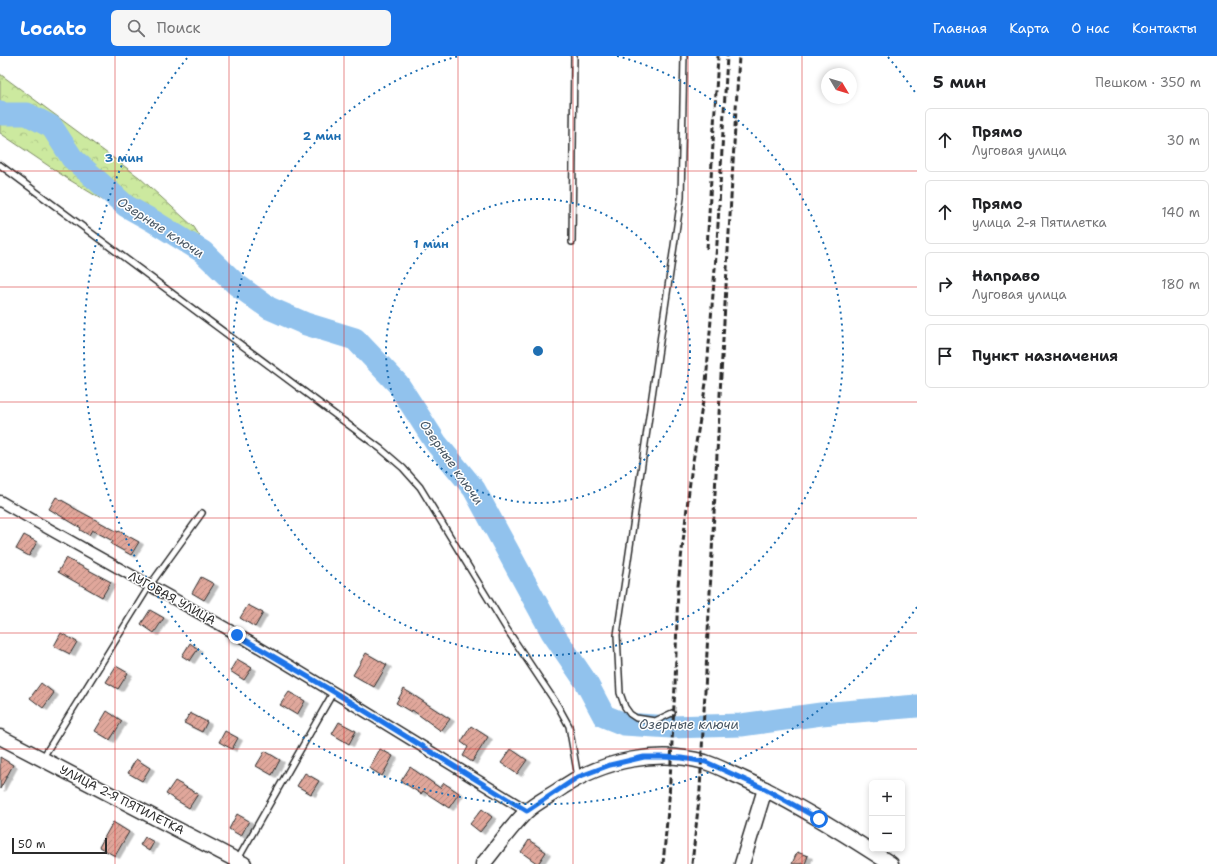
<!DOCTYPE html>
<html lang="ru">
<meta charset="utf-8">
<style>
:root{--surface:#fff;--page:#f6f6f6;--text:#202124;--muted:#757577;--line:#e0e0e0;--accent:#1a73e8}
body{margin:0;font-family:"Shantell Sans",sans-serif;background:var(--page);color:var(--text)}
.controls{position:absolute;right:12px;bottom:12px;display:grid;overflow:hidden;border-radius:6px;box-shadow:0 2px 6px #0003}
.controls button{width:36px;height:36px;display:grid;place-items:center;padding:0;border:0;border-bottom:1px solid var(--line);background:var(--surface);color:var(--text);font:20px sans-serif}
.compass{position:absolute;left:821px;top:12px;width:36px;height:36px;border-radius:50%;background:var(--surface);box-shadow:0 2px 6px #0003;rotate:128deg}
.scale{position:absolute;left:12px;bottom:10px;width:95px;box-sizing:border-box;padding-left:4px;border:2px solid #2b2b2b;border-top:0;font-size:11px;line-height:14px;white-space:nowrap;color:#2b2b2b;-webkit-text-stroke:3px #fff;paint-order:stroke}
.stop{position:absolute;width:12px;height:12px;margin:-9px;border:3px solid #1a73e8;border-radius:50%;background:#fff}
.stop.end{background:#1a73e8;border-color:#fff;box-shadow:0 1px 4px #0008}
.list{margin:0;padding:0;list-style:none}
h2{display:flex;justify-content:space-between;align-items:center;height:52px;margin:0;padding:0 16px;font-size:17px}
h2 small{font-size:13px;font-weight:400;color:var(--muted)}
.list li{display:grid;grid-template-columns:26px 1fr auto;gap:12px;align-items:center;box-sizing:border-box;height:64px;margin:0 8px 8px;padding:0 8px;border:1px solid var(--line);border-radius:6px}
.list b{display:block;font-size:15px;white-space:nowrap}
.list p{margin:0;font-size:13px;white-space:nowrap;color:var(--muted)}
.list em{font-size:13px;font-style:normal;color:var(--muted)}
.icon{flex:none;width:22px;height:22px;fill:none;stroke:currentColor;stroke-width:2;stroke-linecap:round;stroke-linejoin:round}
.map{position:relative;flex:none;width:917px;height:808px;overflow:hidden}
header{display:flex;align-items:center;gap:24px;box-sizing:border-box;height:56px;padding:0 20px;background:var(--accent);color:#fff}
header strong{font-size:19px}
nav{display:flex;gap:22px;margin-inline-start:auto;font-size:14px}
.search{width:280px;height:36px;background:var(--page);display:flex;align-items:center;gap:10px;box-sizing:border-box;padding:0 14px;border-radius:6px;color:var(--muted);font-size:15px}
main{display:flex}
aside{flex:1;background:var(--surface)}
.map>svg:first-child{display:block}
</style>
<header>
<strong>Locato</strong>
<div class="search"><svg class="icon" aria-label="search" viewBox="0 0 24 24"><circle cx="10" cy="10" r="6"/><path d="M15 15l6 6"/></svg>Поиск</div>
<nav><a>Главная</a><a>Карта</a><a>О нас</a><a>Контакты</a></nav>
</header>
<main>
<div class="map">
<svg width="917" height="808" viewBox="0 0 917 808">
<defs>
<pattern id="forest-crowns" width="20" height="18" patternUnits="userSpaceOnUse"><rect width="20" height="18" fill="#cce99f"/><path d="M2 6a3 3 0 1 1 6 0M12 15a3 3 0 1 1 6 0" fill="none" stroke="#afc889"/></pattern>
<pattern id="building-hatch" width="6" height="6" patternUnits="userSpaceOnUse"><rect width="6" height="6" fill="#e0a79b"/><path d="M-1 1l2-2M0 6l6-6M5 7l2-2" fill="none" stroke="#b6887f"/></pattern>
<filter id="shadow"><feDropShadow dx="4.5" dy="2.5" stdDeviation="0" flood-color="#0004"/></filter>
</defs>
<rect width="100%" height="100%" fill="#fff"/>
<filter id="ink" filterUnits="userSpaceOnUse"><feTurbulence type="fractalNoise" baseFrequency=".025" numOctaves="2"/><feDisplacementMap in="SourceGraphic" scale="8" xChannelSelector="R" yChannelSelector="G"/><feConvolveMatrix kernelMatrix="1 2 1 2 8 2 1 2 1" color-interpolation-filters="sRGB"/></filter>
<g filter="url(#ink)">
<!-- forest -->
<path fill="url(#forest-crowns)" stroke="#7c8a65" d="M0,18l139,103 55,50 10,16 -5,9 -9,1 -122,-74 -68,-46z"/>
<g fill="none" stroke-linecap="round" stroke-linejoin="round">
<!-- river -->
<path stroke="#91c2ed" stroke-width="23" d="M0,56l2,2h25l25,13 20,31 54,48 27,15 50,31 34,33 32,23 37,16 49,15 43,45 38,59 38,46 78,143 34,50 18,34 20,8 47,3 70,-2 80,-11 96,-8"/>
</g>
<!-- building -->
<g fill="url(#building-hatch)" stroke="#2b2b2b" filter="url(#shadow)">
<path d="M56,441l16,9v1l46,25 1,-1 20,11 -8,13 -20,-11 2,-3 -21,-11 -3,5 -9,-5 1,-2 -32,-19z"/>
<path d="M24,479l13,7 -8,14 -13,-7z"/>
<path d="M66,502l45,24 -9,15 -44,-25z"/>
<path d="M201,521l13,7 -10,16 -12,-7z"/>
<path d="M248,549l15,8 -8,14 -15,-9z"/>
<path d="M150,554l14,8 -10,15 -13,-9z"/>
<path d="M61,577l16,9 -7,12 -16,-8z"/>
<path d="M190,587l8,6 -8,12 -8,-5z"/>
<path d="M366,597l21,12 -13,22 -21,-12z"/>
<path d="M237,603l15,9 -8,12 -14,-9z"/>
<path d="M116,610l12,7 -10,16 -12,-7z"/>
<path d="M41,627l13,10 -11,15 -13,-10z"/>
<path d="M404,633l46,30 -9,12 -29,-21 -1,2 -15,-9z"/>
<path d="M289,636l16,9 -8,14 -17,-10z"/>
<path d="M107,655l15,10 -12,19 -15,-9z"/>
<path d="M190,657l17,9 -5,10 -18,-9z"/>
<path d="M339,666l17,9 -7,13 -17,-10z"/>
<path d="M471,670l17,11 -16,25 -9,-6 5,-9 -7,-5z"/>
<path d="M225,675l13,7 -6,11 -13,-7z"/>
<path d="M380,693l13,7 -11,20 -13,-8z"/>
<path d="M511,693l16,11 -10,14 -16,-11z"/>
<path d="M265,695l15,9 -8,15 -16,-9z"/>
<path d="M0,701l13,8 -13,24z"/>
<path d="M136,703l14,9 -8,13 -14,-8z"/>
<path d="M410,711l30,21 4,-5 15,10 -10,15 -26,-17 -2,3 -20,-13z"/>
<path d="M305,717l14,8 -8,13 -14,-8z"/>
<path d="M175,725l23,13 -9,14 -23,-14z"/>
<path d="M482,753l10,8 -12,15 -10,-8z"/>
<path d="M237,758l12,7 -8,15 -12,-7z"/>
<path d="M113,766l16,10 -14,24 -16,-9z"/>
<path d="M145,781l9,5 -5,9 -9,-6z"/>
<path d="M529,784l17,12 -8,12 -17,-12z"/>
<path d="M797,796l11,4 -3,8h-13z"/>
</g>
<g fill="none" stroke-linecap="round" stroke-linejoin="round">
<defs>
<g id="lane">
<path d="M0,109l381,284 22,19 17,19 86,141 52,78 11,20 9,51"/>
<path d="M572,186l2,-186"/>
<path d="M672,657l-17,8 -19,-3 -6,-4 -5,-7 -5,-14 -3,-58 64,-437 3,-142"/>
<path d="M42,703l108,-174 52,-72"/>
<path d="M238,803l96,-168"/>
</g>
<path id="street" d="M0,445c79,46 159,89 238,134 97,57 193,117 289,176"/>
<g id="secondary">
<path d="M0,681l244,127"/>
<path d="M483,808c14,-17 27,-36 43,-52 9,-9 26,-17 37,-25 41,-27 95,-38 142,-25 13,4 25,11 37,16 52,24 101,55 149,86"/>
<path d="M742,808l23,-75"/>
</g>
</defs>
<!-- lane casing -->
<use href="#lane" stroke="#2b2b2b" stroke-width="8"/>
<!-- street casing -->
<use href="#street" stroke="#2b2b2b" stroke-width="13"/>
<!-- secondary casing -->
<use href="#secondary" stroke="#2b2b2b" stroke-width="17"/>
<!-- lane -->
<use href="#lane" stroke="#fff" stroke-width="5"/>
<!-- street -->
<use href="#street" stroke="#fff" stroke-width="10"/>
<!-- secondary -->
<use href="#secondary" stroke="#fff" stroke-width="14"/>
<!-- rail -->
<g stroke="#2b2b2b" stroke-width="3" stroke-dasharray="6 3" stroke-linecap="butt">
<path d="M707,193l11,-193"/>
<path d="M663,808l6,-65 6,-113 3,-101 13,-112 15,-90 11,-140 10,-187"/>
<path d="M692,808l8,-74 21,-415 18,-319"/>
</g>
</g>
</g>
<g fill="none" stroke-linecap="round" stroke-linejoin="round" filter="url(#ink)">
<!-- route -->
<path stroke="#1a73e8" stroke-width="5" d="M237,579l97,57 193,119 51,-34 32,-12 34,-8h19l19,1 24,4 59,27 54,30"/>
</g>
<!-- grid -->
<path fill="none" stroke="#d62828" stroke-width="1" stroke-opacity="0.55" d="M115,0v808M229,0v808M344,0v808M458,0v808M573,0v808M688,0v808M802,0v808M0,115h917M0,231h917M0,346h917M0,462h917M0,577h917M0,693h917"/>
<!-- distance rings -->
<g fill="none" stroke="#1f6fb2" stroke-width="2" stroke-dasharray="2 4">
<circle cx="538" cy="295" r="152"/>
<path d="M617 0A305 305 0 1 1 459 0"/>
<path d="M917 551A457 457 0 1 1 188 1M888 1A457 457 0 0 1 917 39"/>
</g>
<g text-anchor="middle" stroke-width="3" stroke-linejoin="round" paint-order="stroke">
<!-- street labels -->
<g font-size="12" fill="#2b2b2b" stroke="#fff">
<text transform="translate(172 542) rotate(29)" y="4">ЛУГОВАЯ УЛИЦА</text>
<text transform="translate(122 744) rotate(27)" y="4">УЛИЦА 2-Я ПЯТИЛЕТКА</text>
</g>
<!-- water labels -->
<g font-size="13" font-style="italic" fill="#4a5865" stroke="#fff">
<text transform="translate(161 171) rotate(33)" y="5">Озерные ключи</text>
<text transform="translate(452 406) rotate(55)" y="5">Озерные ключи</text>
<text x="689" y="673">Озерные ключи</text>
</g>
</g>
<circle cx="538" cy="295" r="6" fill="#1f6fb2" stroke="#fff" stroke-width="2"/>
<g font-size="12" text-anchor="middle" font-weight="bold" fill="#1f6fb2" stroke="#fff" stroke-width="3" stroke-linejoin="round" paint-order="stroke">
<text x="322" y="84">2 мин</text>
<text x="124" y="106">3 мин</text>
<text x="431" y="192">1 мин</text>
</g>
</svg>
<div class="controls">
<button>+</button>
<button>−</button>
</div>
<svg class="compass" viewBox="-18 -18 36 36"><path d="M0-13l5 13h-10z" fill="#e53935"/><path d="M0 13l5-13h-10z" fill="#757577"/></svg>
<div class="scale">50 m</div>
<div class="stop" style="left:819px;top:763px"></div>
<div class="stop end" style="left:237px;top:579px"></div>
</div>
<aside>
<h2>5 мин<small>Пешком · 350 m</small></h2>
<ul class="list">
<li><svg class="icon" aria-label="ahead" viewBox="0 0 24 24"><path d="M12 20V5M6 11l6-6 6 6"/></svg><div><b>Прямо</b><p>Луговая улица</p></div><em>30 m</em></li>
<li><svg class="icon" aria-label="ahead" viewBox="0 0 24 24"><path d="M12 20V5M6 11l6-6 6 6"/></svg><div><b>Прямо</b><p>улица 2-я Пятилетка</p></div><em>140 m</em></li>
<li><svg class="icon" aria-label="right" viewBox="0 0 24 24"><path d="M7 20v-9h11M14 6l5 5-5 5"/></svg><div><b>Направо</b><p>Луговая улица</p></div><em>180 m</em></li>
<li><svg class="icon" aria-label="arrive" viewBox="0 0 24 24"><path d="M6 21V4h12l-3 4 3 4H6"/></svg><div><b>Пункт назначения</b></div></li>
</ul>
</aside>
</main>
